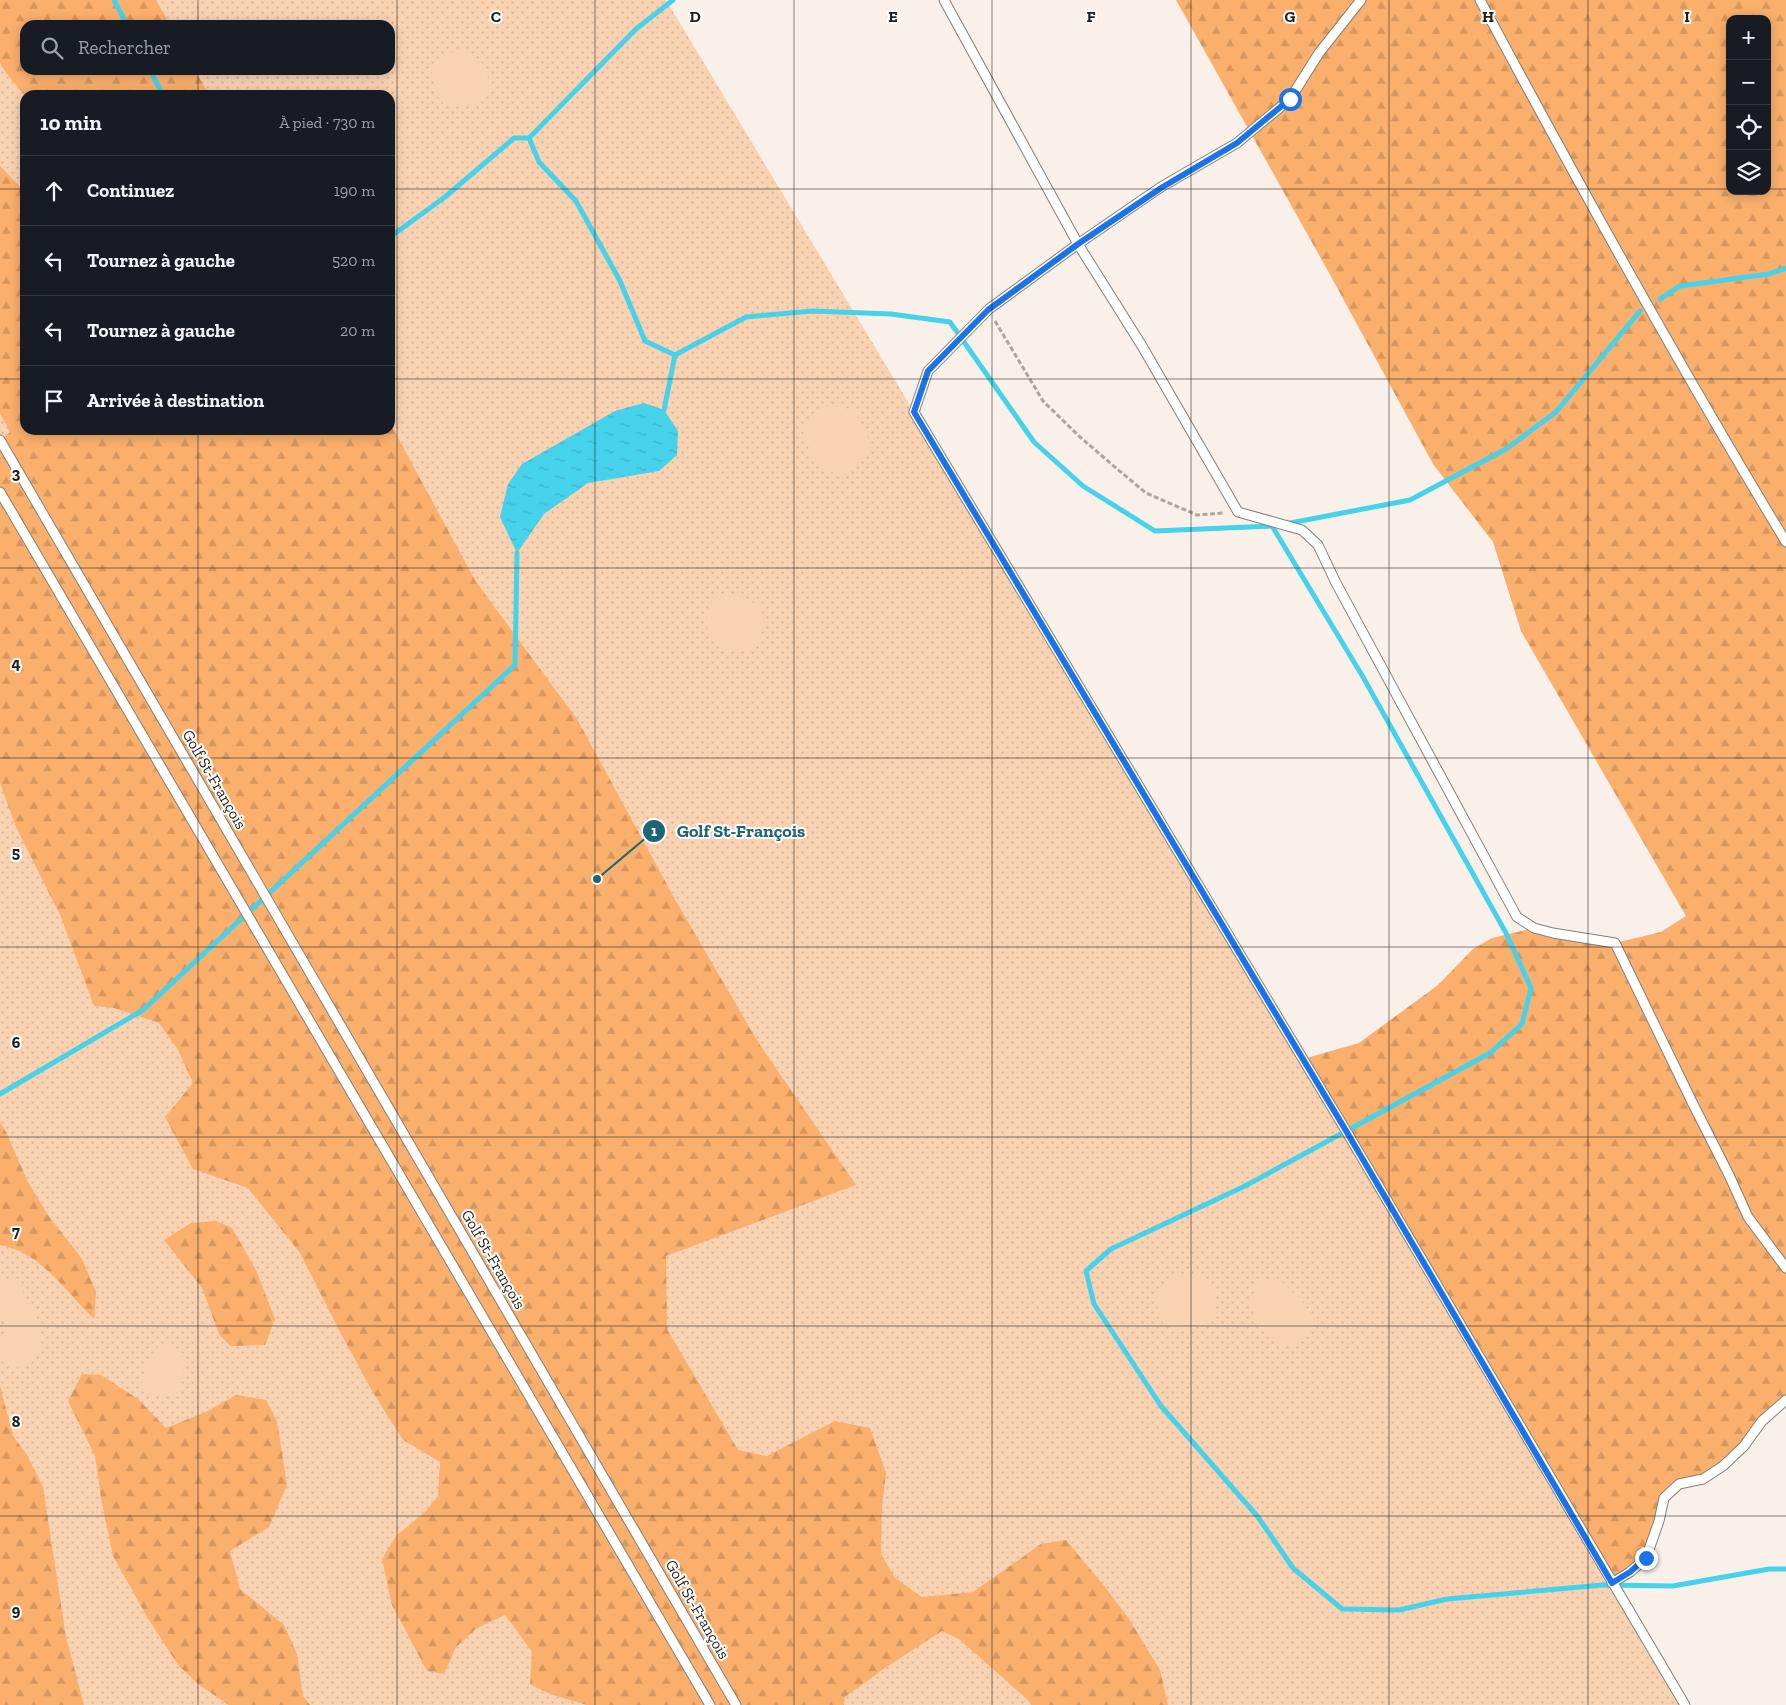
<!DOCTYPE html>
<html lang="fr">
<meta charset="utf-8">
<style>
:root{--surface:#171b24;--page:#20242c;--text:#f1f3f6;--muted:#9ea1a6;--line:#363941}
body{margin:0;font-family:"Zilla Slab",serif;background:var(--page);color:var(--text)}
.controls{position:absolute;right:15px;top:15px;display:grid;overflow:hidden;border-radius:10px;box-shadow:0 2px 12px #0003}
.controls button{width:45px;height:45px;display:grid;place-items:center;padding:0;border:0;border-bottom:1px solid var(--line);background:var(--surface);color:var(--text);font:25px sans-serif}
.stop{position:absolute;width:15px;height:15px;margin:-11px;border:4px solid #1a73e8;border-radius:50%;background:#fff}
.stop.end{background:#1a73e8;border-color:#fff;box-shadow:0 1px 5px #0008}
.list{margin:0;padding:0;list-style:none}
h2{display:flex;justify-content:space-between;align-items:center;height:65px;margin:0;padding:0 20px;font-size:21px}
h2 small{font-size:16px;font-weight:400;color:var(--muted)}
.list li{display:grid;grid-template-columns:32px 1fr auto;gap:15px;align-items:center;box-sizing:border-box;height:70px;padding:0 20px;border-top:1px solid var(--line)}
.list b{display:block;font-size:19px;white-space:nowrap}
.list em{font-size:16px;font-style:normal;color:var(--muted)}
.icon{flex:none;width:28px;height:28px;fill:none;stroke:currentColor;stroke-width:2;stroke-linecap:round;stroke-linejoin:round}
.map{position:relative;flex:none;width:1786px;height:1705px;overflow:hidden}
.search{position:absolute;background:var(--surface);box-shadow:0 2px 12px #0003;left:20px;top:20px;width:375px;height:55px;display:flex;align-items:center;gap:12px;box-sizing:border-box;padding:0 18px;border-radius:15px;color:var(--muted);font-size:19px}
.panel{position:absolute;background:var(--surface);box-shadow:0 2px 12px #0003;left:20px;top:90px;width:375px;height:345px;border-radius:15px}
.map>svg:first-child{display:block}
</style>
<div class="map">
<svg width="1786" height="1705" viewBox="0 0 1786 1705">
<defs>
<pattern id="grass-dots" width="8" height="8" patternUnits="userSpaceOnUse" patternTransform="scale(1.25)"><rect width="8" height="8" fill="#f9d2b2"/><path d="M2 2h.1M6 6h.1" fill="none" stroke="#d5b498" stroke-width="1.8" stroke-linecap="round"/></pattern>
<pattern id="forest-firs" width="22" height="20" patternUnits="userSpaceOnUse" patternTransform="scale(1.25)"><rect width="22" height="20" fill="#faaf6c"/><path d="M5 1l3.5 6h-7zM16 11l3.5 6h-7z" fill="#d6965d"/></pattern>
<pattern id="water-ripples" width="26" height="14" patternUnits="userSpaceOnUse" patternTransform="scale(1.25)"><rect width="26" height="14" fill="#46d2eb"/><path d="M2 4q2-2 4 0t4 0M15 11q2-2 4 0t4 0" fill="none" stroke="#3db4c9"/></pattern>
</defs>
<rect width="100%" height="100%" fill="#f9f0e9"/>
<!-- grass -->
<path fill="url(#grass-dots)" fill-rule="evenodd" d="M105,0h561l421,699 598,1006h-1636l-49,-88v-1552l25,-15v20h365v-45h-325zM25,95h365v335h-365z"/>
<!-- forest -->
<g fill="url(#forest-firs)" fill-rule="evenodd">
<path d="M0,0h156l14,25h-145v45h170l14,25h-184v1l-19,-23 -6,-10z"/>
<path d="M1176,0h610v1400l-42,46 -41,33 -24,5 -15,14 -18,60 -34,25 -309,-524 56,-16 79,-58 35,-36 19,-11 42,-10 81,15 46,-11 25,-16 -165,-285 -28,-89 -60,-78 -105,-193zM1730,19h37v172h-37z"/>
<path d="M0,166l25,26v238h365v-7l86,159 101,137 100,184 81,139 98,143 -190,71 1,73 71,121 29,6 68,-35 35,7 16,45 -4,33 -1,48 14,24 27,19 51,-5 68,-48 25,-4 39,47 24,32 31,51 8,35h-137l-3,-5 -69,-61 -17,-8 -60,39 -37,27 -1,8h-257l-37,-11 -20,-10 2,-32 -27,-37 -28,13 -21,19 -12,27 -17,-3 -35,-66 -10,-46 14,-23 29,-24 13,-16 2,-34 -37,-22 -31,-49 -33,-61 -39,-77 -52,-65 -55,-19 -28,-52 28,-34 -15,-33 -19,-27 -45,-15 -20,-2 -33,-89 -45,-90 -16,-44v-343l10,-8 -10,-19z"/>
<path d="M0,1122l6,10 22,50 20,33 34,44 14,33 -2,27c-29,-28 -52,-66 -94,-74z"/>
<path d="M216,1221l16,7 24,42 19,49 -10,26 -35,1 -11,-12 -17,-46 -38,-48 27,-17z"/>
<path d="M82,1374l19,1 37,24 28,29 42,-17 28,-16 30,5 11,21 10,64 -18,42 -39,24 10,38 44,36 13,29 6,42 7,9h-81l-31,-21 -20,-19 -32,-50 -33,-59 -12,-58 -6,-42 -27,-55z"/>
<path d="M0,1386l13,50 14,19 16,32 23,150 18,68h-84z"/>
</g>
<!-- green -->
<g fill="#f9d2b2">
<path d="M469,50l16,16 5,21 -15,18c-34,4 -39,0 -43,-34 14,-20 14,-18 37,-21z"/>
<path d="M826,407h18l11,5 15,30c-3,16 -15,36 -35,31 -4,-1 -8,-2 -11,-4 -12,-11 -18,-25 -22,-40z"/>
<path d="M741,594l20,14c6,21 2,24 -11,41l-24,2 -18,-14c-1,-14 -5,-36 13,-41 6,-2 14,-1 20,-2z"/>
<path d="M1185,1275h14l13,10 5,20 -7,15 -10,6 -21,5 -15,-7c-10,-22 -10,-27 4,-46z"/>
<path d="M11,1278l9,5c2,13 11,20 16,32 3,6 5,16 5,23 3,33 -36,38 -41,17 0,-5 0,-11 0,-16l7,-8 -1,-9 -6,-8v-33z"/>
<path d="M1279,1279l22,21 13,20 -4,15 -15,11h-14l-14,-10 -13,-19 -3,-14 5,-17 9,-6z"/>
<path d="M160,1346c23,1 28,8 23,29 -1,5 -1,12 -4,15 -10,12 -30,6 -37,-6 5,-13 5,-31 18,-38z"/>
</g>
<!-- water -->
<path fill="url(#water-ripples)" d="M644,403l20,7 14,21 -1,24 -18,16 -71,12 -44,31 -27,39 -17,-36 8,-33 14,-20 93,-53z"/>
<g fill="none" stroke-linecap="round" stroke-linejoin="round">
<!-- stream -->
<g stroke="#46d2eb" stroke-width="5">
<path d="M114,0l13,25"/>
<path d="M150,70l13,25"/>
<path d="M529,138l107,-109 37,-29"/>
<path d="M390,237l55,-40 69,-59h15l10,24 37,39 44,80 25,60 30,14"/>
<path d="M1660,299l20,-13 89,-12 17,-6"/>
<path d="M675,355l71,-38 66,-6 79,3 59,8 84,120 49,44 72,45 119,-5"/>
<path d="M664,410l11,-55"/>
<path d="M1285,524l125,-24 96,-51 50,-37 84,-101"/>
<path d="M1272,526l91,151 143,256 25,55 -9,36 -32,29 -245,133 -134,63 -25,22 8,33 67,102 97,111 35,51 49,41 57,1 48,-11 156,-14 70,1 96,-17h17"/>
<path d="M0,1094l143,-84 372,-345 2,-112"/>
</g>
<defs>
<g id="service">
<path d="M944,0l134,244 -89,65 -61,62 -14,41 431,717 340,576"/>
<path d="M1361,0l-42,53 -29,46 -53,44 -76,44 -83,57 64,102 96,166 64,18 16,15 18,38 181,334 17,11 19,5 62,10 78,161 36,71 19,42 38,51"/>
<path d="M1480,0c98,183 198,364 306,542"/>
<path d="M0,440l736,1265"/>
<path d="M0,492l710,1213"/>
<path d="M1612,1583l18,-11 16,-14 13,-37 5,-23 15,-14 24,-5 20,-13 21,-20 18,-25 24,-21"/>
</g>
</defs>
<!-- service casing -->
<use href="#service" stroke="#867e77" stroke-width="11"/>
<!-- path -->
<path stroke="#aca6a0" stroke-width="3" stroke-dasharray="5 2.5" stroke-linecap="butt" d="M995,321l48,80 37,36 36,31 30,25 51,22 27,-2"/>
<!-- service -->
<use href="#service" stroke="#fff" stroke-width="9"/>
</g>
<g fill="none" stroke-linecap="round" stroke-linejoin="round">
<!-- route -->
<path stroke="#1a73e8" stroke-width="6" d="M1290,99l-53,44 -76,45 -83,56 -90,66 -60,61 -14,41 431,717 267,454 18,-11 16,-14"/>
</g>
<!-- grid -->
<path fill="none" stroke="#201d1a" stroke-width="1" stroke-opacity="0.55" d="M198,0v25M397,0v1705M595,0v1705M794,0v1705M992,0v1705M1191,0v1705M1389,0v1705M1588,0v1705M198,70v25M0,189h25M390,189h1340M1767,189h19M0,379h25M390,379h1396M198,430v1275M0,568h1786M0,758h1786M0,947h1786M0,1137h1786M0,1326h1786M0,1516h1786"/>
<g text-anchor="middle" stroke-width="4" stroke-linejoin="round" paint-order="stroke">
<!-- street labels -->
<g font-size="16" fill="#201d1a" stroke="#fff">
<text transform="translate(215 779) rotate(60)" y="6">Golf St-François</text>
<text transform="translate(494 1259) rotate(60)" y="6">Golf St-François</text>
<text transform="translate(698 1609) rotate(60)" y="6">Golf St-François</text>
</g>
</g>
<g font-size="16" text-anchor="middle" font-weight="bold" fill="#201d1a" stroke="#fff" stroke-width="4" stroke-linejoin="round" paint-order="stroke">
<text x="496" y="22">C</text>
<text x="695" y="22">D</text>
<text x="893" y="22">E</text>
<text x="1091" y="22">F</text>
<text x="1290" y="22">G</text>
<text x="1488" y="22">H</text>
<text x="1687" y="22">I</text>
<text x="16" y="479">3</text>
<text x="16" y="669">4</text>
<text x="16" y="858">5</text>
<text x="16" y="1048">6</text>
<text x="16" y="1237">7</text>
<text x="16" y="1427">8</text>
<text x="16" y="1616">9</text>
</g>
<!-- callouts -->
<path fill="none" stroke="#1c6572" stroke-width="2" d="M597 879L654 831"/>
<g fill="#1c6572" stroke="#fff" stroke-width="2">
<circle cx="597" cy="879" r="5"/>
<circle cx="654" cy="831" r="12"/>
</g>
<g font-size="15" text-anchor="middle" font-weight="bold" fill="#fff">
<text x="654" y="836">1</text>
</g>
<g font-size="18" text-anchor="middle" font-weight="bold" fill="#1c6572" stroke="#fff" stroke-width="4" stroke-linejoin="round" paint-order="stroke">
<text x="741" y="837">Golf St-François</text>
</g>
</svg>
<div class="controls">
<button>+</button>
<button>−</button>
<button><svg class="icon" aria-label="locate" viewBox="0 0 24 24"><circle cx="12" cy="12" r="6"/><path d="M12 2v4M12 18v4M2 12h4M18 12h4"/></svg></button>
<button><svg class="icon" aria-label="layers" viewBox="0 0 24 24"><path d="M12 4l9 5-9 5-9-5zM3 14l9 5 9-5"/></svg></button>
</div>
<div class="stop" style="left:1290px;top:99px"></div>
<div class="stop end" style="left:1646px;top:1558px"></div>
<div class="search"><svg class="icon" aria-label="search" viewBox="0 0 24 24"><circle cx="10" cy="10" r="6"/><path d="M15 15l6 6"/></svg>Rechercher</div>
<section class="panel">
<h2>10 min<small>À pied · 730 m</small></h2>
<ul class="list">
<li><svg class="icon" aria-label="ahead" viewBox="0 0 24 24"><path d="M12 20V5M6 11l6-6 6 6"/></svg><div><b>Continuez</b></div><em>190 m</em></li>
<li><svg class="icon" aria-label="left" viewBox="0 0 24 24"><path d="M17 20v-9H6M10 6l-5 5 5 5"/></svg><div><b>Tournez à gauche</b></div><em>520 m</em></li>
<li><svg class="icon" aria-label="left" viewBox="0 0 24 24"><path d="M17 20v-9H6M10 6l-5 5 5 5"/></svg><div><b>Tournez à gauche</b></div><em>20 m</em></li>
<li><svg class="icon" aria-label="arrive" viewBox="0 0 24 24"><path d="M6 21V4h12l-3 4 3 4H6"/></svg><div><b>Arrivée à destination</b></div></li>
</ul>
</section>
</div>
